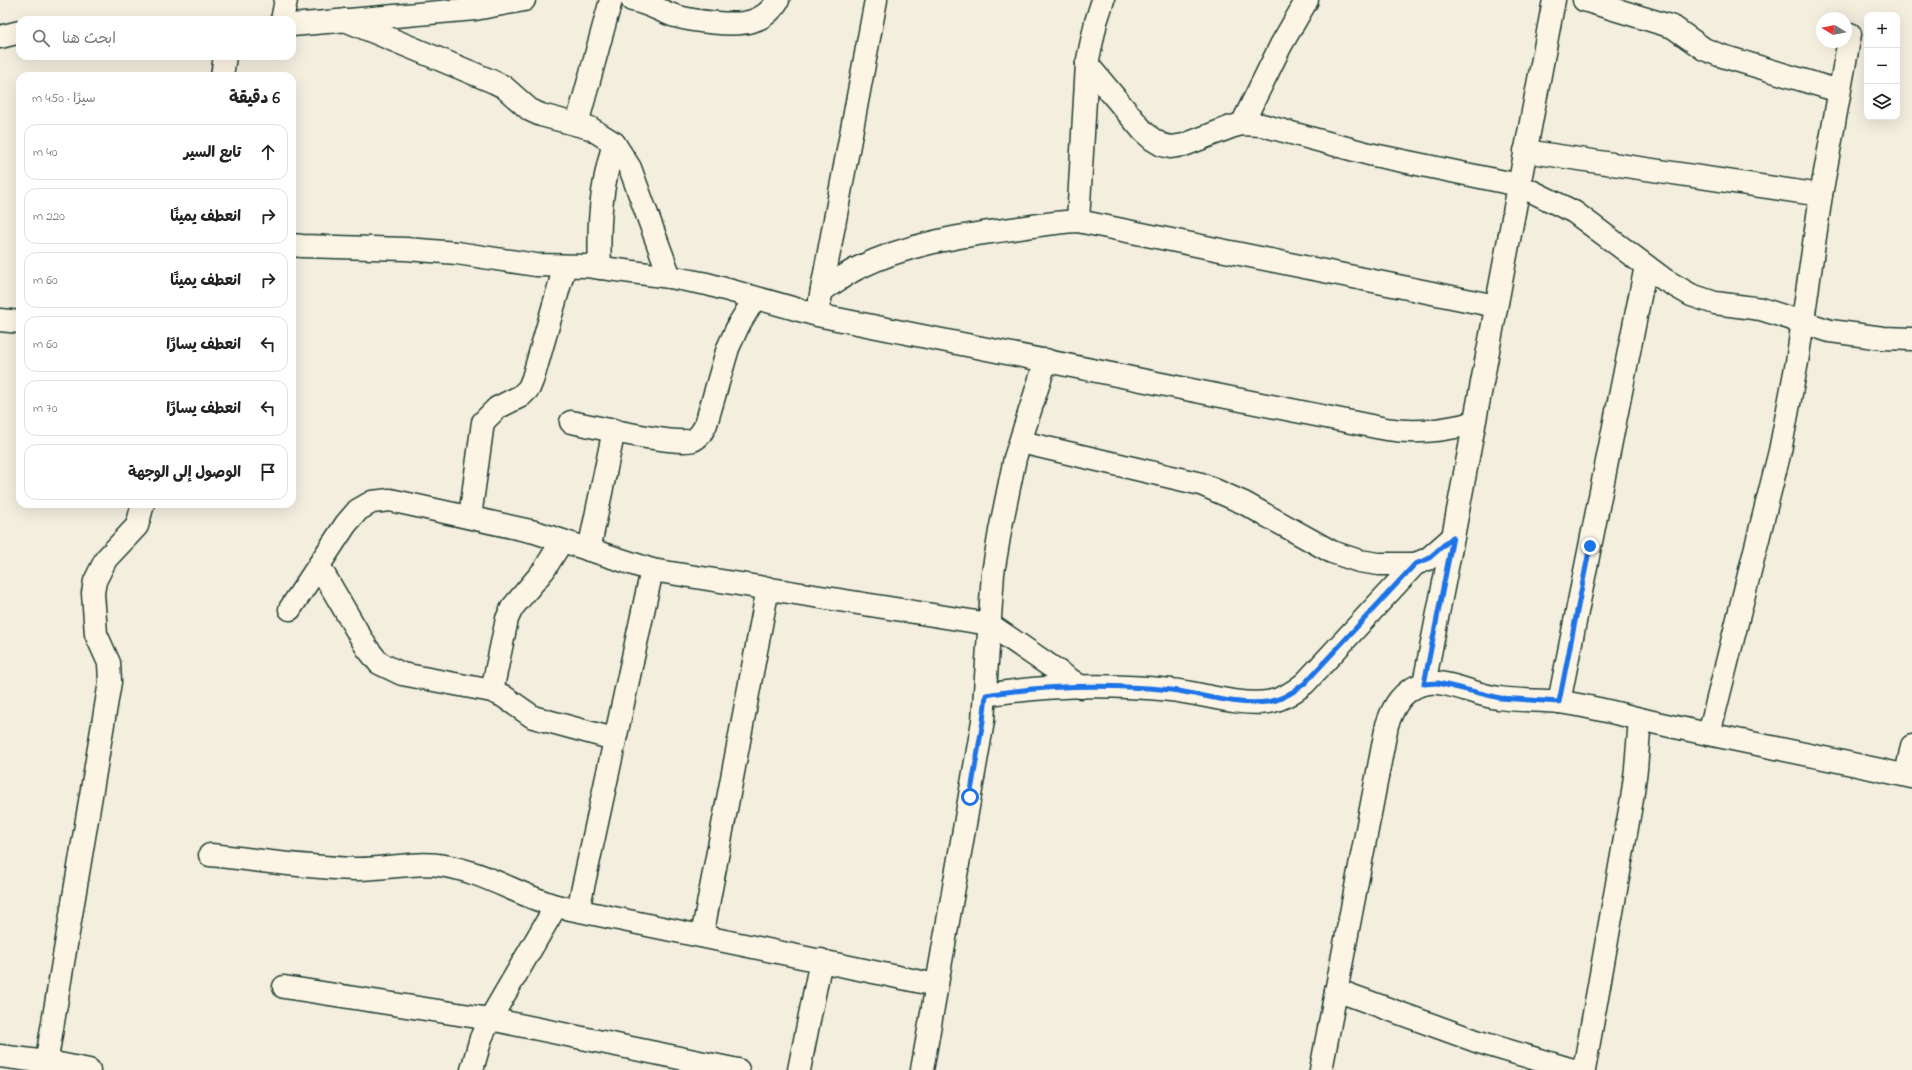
<!DOCTYPE html>
<html lang="ar">
<meta charset="utf-8">
<style>
:root{--surface:#fff;--page:#f6f6f6;--text:#222;--muted:#767676;--line:#e0e0e0}
body{margin:0;font-family:"Indie Flower","Playpen Sans Arabic",sans-serif;background:var(--page);color:var(--text);direction:rtl}
.controls{position:absolute;right:12px;top:12px;display:grid;overflow:hidden;border-radius:8px;box-shadow:0 4px 16px #0002}
.controls button{width:36px;height:36px;display:grid;place-items:center;padding:0;border:0;border-bottom:1px solid var(--line);background:var(--surface);color:var(--text);font:20px sans-serif}
.compass{position:absolute;left:1816px;top:12px;width:36px;height:36px;border-radius:50%;background:var(--surface);box-shadow:0 4px 16px #0002;rotate:280deg}
.stop{position:absolute;width:12px;height:12px;margin:-9px;border:3px solid #1a73e8;border-radius:50%;background:#fff}
.stop.end{background:#1a73e8;border-color:#fff;box-shadow:0 1px 4px #0008}
.list{margin:0;padding:0;list-style:none}
h2{display:flex;justify-content:space-between;align-items:center;height:52px;margin:0;padding:0 16px;font-size:17px}
h2 small{font-size:13px;font-weight:400;color:var(--muted)}
.list li{display:grid;grid-template-columns:26px 1fr auto;gap:12px;align-items:center;box-sizing:border-box;height:56px;margin:0 8px 8px;padding:0 8px;border:1px solid var(--line);border-radius:12px}
.list b{display:block;font-size:15px;white-space:nowrap}
.list em{font-size:13px;font-style:normal;color:var(--muted)}
.icon{flex:none;width:22px;height:22px;fill:none;stroke:currentColor;stroke-width:2;stroke-linecap:round;stroke-linejoin:round}
.map{position:relative;flex:none;width:1912px;height:1070px;overflow:hidden;direction:ltr}
.search{position:absolute;background:var(--surface);box-shadow:0 4px 16px #0002;left:16px;top:16px;width:280px;height:44px;display:flex;align-items:center;gap:10px;box-sizing:border-box;padding:0 14px;border-radius:12px;color:var(--muted);font-size:15px}
.panel{position:absolute;background:var(--surface);box-shadow:0 4px 16px #0002;left:16px;top:72px;width:280px;height:436px;border-radius:12px;direction:rtl}
.map>svg:first-child{display:block}
</style>
<div class="map">
<svg width="1912" height="1070" viewBox="0 0 1912 1070">
<rect width="100%" height="100%" fill="#f3eede"/>
<filter id="ink" filterUnits="userSpaceOnUse"><feTurbulence type="fractalNoise" baseFrequency=".025" numOctaves="2"/><feDisplacementMap in="SourceGraphic" scale="8" xChannelSelector="R" yChannelSelector="G"/><feConvolveMatrix kernelMatrix="1 2 1 2 8 2 1 2 1" color-interpolation-filters="sRGB"/></filter>
<g filter="url(#ink)">
<g fill="none" stroke-linecap="round" stroke-linejoin="round">
<defs>
<g id="minor">
<path d="M632,0c16,3 28,11 43,16 18,5 60,11 77,5 11,-3 20,-11 26,-21"/>
<path d="M1584,0l89,27 31,22 15,6 120,36"/>
<path d="M282,20l4,-20"/>
<path d="M345,20l149,62 10,5 26,23 11,5 49,13 24,15 16,25 40,109"/>
<path d="M292,25l183,-16 49,-9"/>
<path d="M0,37l20,-5"/>
<path d="M1087,64l56,67 9,8 10,6 9,2 13,-2 47,-18 11,-3 20,1 107,29 150,31 55,27 91,68 26,15 24,8 46,6 69,22 53,7 29,1"/>
<path d="M222,76l3,-20"/>
<path d="M577,124l34,-124"/>
<path d="M1242,124l39,-79 26,-45"/>
<path d="M1525,151l296,44"/>
<path d="M1078,221l9,-157 9,-42 7,-22"/>
<path d="M292,245l10,1 104,3 51,4 79,12 51,1 83,11 37,7 110,31 569,114c31,5 58,1 88,-6"/>
<path d="M600,268c-2,-47 1,-80 14,-125"/>
<path d="M822,290c12,-7 24,-16 36,-22 49,-24 101,-32 154,-39 22,-3 44,-7 66,-8l418,85"/>
<path d="M820,300l56,-300"/>
<path d="M0,320l20,2"/>
<path d="M571,422c22,4 104,24 122,18 7,-3 10,-10 13,-16l22,-76 11,-24 16,-26"/>
<path d="M1021,442l180,42 43,19 88,49 27,9 20,3h36l13,-5 25,-22"/>
<path d="M470,517l13,-95 14,-14 24,-12 8,-8 4,-10 32,-112"/>
<path d="M589,550l25,-120"/>
<path d="M319,566l48,82 12,15 23,11 90,17 11,5 30,21 81,22"/>
<path d="M290,609l56,-85 12,-14 14,-8 18,-2 145,32 117,38 337,54 92,63"/>
<path d="M1424,684l29,-147 101,-537"/>
<path d="M492,691l15,-72 5,-11 32,-38 18,-29"/>
<path d="M985,695c62,-10 124,-11 186,-5 30,3 66,16 97,12 14,-2 26,-10 37,-19l110,-119"/>
<path d="M1559,702l87,-436"/>
<path d="M1709,734l71,-283 17,-89 24,-167 29,-161"/>
<path d="M1906,775l6,-29"/>
<path d="M210,855c49,5 98,13 148,14 29,0 59,-8 87,-3 39,6 73,29 111,40l380,79"/>
<path d="M578,910l74,-340"/>
<path d="M702,936l66,-348"/>
<path d="M284,987l206,32 248,51"/>
<path d="M1336,990l143,52 94,28"/>
<path d="M0,1056l54,7 35,7"/>
<path d="M45,1070l65,-388 -1,-19 -13,-29 -3,-41 2,-12 11,-22 31,-33 6,-22"/>
<path d="M472,1070l9,-32 9,-19 66,-113"/>
<path d="M799,1070l22,-110"/>
<path d="M922,1070l61,-349 10,-148 7,-42 15,-73 31,-98"/>
<path d="M1321,1070l66,-345c6,-18 15,-35 36,-41 22,-6 53,12 76,14 20,3 41,2 61,4 39,5 76,17 115,25 79,17 158,32 237,50"/>
<path d="M1584,1070l48,-271 4,-30 4,-50"/>
</g>
</defs>
<!-- minor casing -->
<use href="#minor" stroke="#1f3d34" stroke-width="25"/>
<!-- minor -->
<use href="#minor" stroke="#fcf5e5" stroke-width="22"/>
</g>
</g>
<g fill="none" stroke-linecap="round" stroke-linejoin="round" filter="url(#ink)">
<!-- route -->
<path stroke="#1a73e8" stroke-width="5" d="M970,797l13,-76 3,-26c61,-10 123,-11 185,-5 31,4 65,16 96,12 15,-2 27,-10 38,-19l110,-119 13,-5 25,-22 -29,147 14,-1 62,15 59,4 31,-156"/>
</g>
</svg>
<div class="controls">
<button>+</button>
<button>−</button>
<button><svg class="icon" aria-label="layers" viewBox="0 0 24 24"><path d="M12 4l9 5-9 5-9-5zM3 14l9 5 9-5"/></svg></button>
</div>
<svg class="compass" viewBox="-18 -18 36 36"><path d="M0-13l5 13h-10z" fill="#e53935"/><path d="M0 13l5-13h-10z" fill="#767676"/></svg>
<div class="stop" style="left:970px;top:797px"></div>
<div class="stop end" style="left:1590px;top:546px"></div>
<div class="search"><svg class="icon" aria-label="search" viewBox="0 0 24 24"><circle cx="10" cy="10" r="6"/><path d="M15 15l6 6"/></svg>ابحث هنا</div>
<section class="panel">
<h2>6 دقيقة<small>سيرًا · 450 m</small></h2>
<ul class="list">
<li><svg class="icon" aria-label="ahead" viewBox="0 0 24 24"><path d="M12 20V5M6 11l6-6 6 6"/></svg><div><b>تابع السير</b></div><em>40 m</em></li>
<li><svg class="icon" aria-label="right" viewBox="0 0 24 24"><path d="M7 20v-9h11M14 6l5 5-5 5"/></svg><div><b>انعطف يمينًا</b></div><em>220 m</em></li>
<li><svg class="icon" aria-label="right" viewBox="0 0 24 24"><path d="M7 20v-9h11M14 6l5 5-5 5"/></svg><div><b>انعطف يمينًا</b></div><em>60 m</em></li>
<li><svg class="icon" aria-label="left" viewBox="0 0 24 24"><path d="M17 20v-9H6M10 6l-5 5 5 5"/></svg><div><b>انعطف يسارًا</b></div><em>60 m</em></li>
<li><svg class="icon" aria-label="left" viewBox="0 0 24 24"><path d="M17 20v-9H6M10 6l-5 5 5 5"/></svg><div><b>انعطف يسارًا</b></div><em>70 m</em></li>
<li><svg class="icon" aria-label="arrive" viewBox="0 0 24 24"><path d="M6 21V4h12l-3 4 3 4H6"/></svg><div><b>الوصول إلى الوجهة</b></div></li>
</ul>
</section>
</div>
